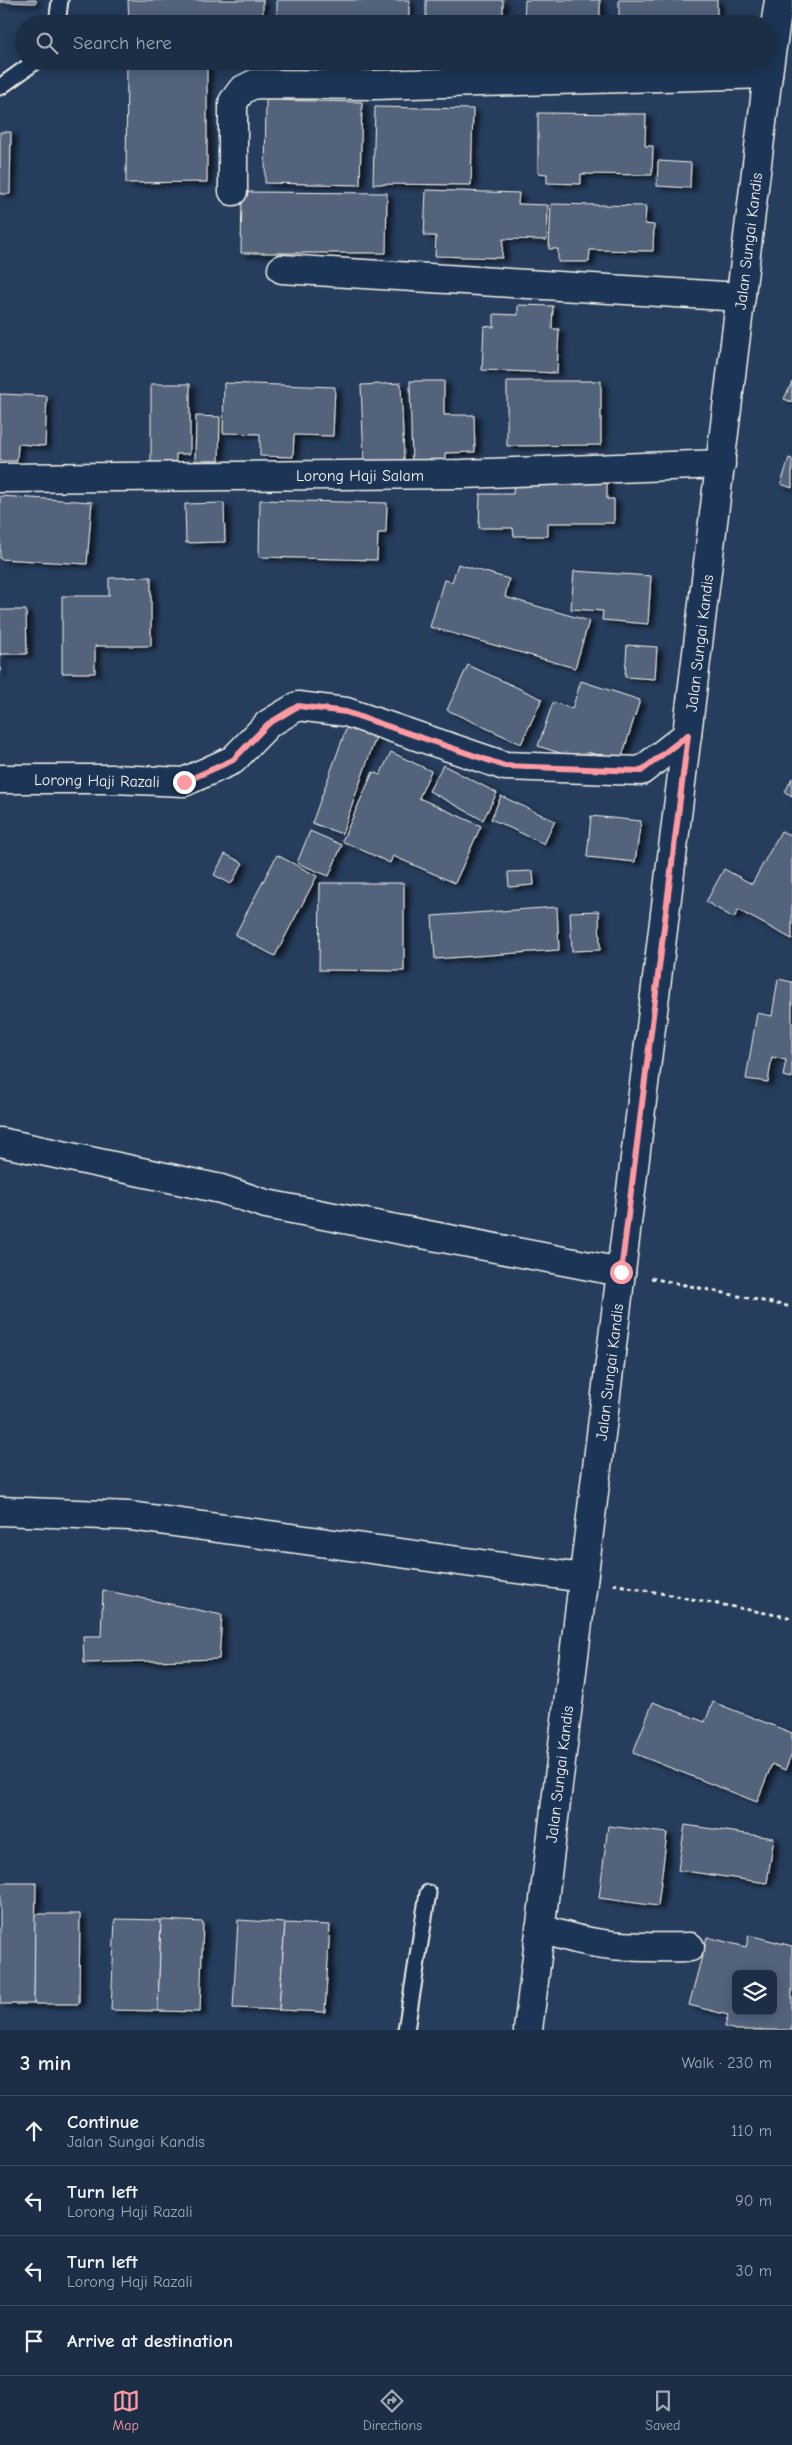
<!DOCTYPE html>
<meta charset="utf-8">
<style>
:root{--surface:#1c2e46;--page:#293a51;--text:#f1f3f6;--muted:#a0a8b3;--line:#3a4a5f;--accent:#ff9aa2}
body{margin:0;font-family:"Comic Neue",sans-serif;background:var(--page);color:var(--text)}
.controls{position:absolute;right:15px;bottom:15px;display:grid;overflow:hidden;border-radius:8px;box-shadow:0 2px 12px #0003}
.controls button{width:45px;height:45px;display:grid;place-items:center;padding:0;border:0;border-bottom:1px solid var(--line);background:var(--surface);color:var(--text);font:25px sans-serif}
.stop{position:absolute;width:15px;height:15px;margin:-11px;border:4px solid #ff9aa2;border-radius:50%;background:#fff}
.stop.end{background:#ff9aa2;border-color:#fff;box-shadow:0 1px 5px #0008}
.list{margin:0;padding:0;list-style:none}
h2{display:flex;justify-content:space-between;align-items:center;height:65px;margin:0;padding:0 20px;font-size:21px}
h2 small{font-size:16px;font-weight:400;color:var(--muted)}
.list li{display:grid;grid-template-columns:32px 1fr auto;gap:15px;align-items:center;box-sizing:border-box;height:70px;padding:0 20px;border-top:1px solid var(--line)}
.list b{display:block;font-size:19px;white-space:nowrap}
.list p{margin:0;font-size:16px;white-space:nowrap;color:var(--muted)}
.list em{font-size:16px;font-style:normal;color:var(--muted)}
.icon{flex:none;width:28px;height:28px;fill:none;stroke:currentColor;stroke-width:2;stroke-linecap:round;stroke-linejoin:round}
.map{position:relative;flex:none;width:792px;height:2030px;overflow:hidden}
.search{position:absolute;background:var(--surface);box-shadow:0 2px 12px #0003;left:15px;right:15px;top:15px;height:55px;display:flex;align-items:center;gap:12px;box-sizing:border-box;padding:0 18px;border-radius:28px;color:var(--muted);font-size:19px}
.sheet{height:345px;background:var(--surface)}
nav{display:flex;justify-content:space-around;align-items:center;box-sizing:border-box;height:70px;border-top:1px solid var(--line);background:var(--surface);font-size:14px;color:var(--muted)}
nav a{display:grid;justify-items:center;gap:2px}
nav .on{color:var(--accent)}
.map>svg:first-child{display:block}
</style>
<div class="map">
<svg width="792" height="2030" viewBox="0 0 792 2030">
<defs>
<filter id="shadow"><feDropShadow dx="5.5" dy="3" stdDeviation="2.5" flood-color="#0009"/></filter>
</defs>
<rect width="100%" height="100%" fill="#263d5d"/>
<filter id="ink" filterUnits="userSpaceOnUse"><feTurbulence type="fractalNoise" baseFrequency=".02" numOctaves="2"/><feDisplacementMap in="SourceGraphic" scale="10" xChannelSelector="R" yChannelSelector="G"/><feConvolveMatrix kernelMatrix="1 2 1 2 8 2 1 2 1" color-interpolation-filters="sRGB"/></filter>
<g filter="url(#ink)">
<!-- building -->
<g fill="#52647b" stroke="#f4f1e8" fill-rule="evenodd" filter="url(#shadow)">
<path d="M0,0h36v3l-36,-1z"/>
<path d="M128,0h135v24h-134z"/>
<rect x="277" y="0" width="132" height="24"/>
<rect x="426" y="0" width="77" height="24"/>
<path d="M525,0h75v24h-76z"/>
<rect x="619" y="0" width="98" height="24"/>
<path d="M127,61h80v121l-81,1z"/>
<path d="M266,100l96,2 -2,83 -95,-2z"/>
<path d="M375,107l98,2 -2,76 -98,-1z"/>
<path d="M538,113l108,1 -1,32h8l-1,29 -71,-1v10l-34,-1v-9l-9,-1z"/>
<path d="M0,132h11l-1,62h-10z"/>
<path d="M658,161l33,2 -1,25 -33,-2z"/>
<path d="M426,190l93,3 -1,11 30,1 -1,35 -44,-1 -1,19 -67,-2 1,-20h-12z"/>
<path d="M242,192l145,1 -1,60h-145z"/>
<path d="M551,204l95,2 -1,18 9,1 -1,26 -63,-1 -1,12h-31v-13h-9z"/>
<path d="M518,305l35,1 -1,23h7l-2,44 -75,-3 2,-44 10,1v-13l24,1z"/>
<path d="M410,381h34v34h30l1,37 -30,1 1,13 -34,1z"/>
<path d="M507,381h94v64l-94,1z"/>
<path d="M792,382v20l-8,-3z"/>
<path d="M224,383l111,4 -2,49 -39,-1 -1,22 -33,-1v-22l-37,-1z"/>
<path d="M401,383l3,77 -40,2 -3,-77z"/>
<path d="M151,384h39v70h-14v10h-25z"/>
<path d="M0,394l47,2 -2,50 -27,-2 -1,17h-17z"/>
<path d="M196,416l24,1 -1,44h-24z"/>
<path d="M789,458l3,1v29l-11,-4z"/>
<path d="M607,477v22h7v24h-66v13h-34l-1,-8h-34l1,-34h33l1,-16z"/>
<path d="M0,496l92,6 -5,62 -87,-5z"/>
<path d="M260,500l127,3 -1,30h-8l-1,27 -118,-3z"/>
<path d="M224,503l1,39 -39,1 -1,-39z"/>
<path d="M458,564l51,15 -4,18 84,24 -14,47 -145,-41 14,-47 8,2z"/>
<path d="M574,571l77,5 -3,48 -46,-4 1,-9 -32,-2z"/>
<path d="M151,577v69h-56v27h-33v-77h47v-18z"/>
<path d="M0,610h26l1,44h-27v21z"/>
<path d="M627,645l30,2 -2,32 -30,-2z"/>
<path d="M468,665l74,34 -21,45 -74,-34z"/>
<path d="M581,681l59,19 -20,63 -32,-11 -3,9 -47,-15 15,-44 19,7z"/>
<path d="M349,721l29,10 -36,103 -30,-11z"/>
<path d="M391,752l40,19 -12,27 62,28 -26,57 -62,-27 -3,7 -48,-22 31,-69 7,3z"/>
<path d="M443,765l54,28 -14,27 -54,-29z"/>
<path d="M792,778v18l-7,-4z"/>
<path d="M501,796l54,25 -11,23 -53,-25z"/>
<path d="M591,816l50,5 -6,41 -48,-5z"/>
<path d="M310,831l32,14 -13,31 -32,-13z"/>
<path d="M781,831l11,5v103l-54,-29 -4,8 -28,-16 18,-33 28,15z"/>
<path d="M225,854l18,9 -12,21 -17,-9z"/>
<path d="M277,855l40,21 -42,80 -40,-21z"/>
<path d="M533,871l1,14 -25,2 -1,-15z"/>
<path d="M320,883h84v88l-85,-1z"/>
<path d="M557,907l2,43 -124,9 -3,-43z"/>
<path d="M599,911l1,39 -28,1 -2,-39z"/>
<path d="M778,979l14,3v96l-9,-2 3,-16 -14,-3 -4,25 -22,-3 11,-66 15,3z"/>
<path d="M103,1590l119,25 -3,44 -135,4 -1,-27h18z"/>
<path d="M653,1702l52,20 8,-20 79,31v20l-7,17 -13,-6 -15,38 -124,-49z"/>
<path d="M685,1825l89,13 -7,45 -89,-13z"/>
<path d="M608,1826l59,7 -9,73 -59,-8z"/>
<path d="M0,1883h36l-2,121h-34z"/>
<path d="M35,1914h45l-1,90h-45z"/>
<path d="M115,1919l46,1 -3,91 -47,-1z"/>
<path d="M161,1920l42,2 -3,90 -42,-1z"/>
<path d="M238,1920l47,3 -6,87 -46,-2z"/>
<path d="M285,1923l45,2 -5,87 -46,-2z"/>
<path d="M749,1935l43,11v84h-56l-11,-3 3,-12 -39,-10 18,-68 39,10zM736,1974h37v37h-37z"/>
</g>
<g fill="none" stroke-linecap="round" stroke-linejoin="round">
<defs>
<g id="lane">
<path d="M57,24l3,-24"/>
<path d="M0,87l36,-26"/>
<path d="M406,2030l22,-137"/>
</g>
<g id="street">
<path d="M233,191v-89l9,-12 12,-6 121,1 393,-11"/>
<path d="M282,269l459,28"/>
<path d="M0,478l462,-4 259,-10"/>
<path d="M0,779h113l71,3 49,-22 35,-36 30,-18 48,6 159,54 136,5 46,-36"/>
<path d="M0,1142l221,47 45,15 355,68"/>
<path d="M0,1511l130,5 453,62"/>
<path d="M540,1928c53,20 94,20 150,19"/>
</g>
<path id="secondary" d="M528,2030l240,-1956 11,-74"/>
</defs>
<!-- lane casing -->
<use href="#lane" stroke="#f4f1e8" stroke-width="19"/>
<!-- street casing -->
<use href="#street" stroke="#f4f1e8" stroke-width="31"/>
<!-- secondary casing -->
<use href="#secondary" stroke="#f4f1e8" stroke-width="31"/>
<!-- path -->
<g stroke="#f4f1e8" stroke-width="3" stroke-dasharray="4 4" stroke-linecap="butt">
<path d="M651,1278l141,29"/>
<path d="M613,1584l179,34"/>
</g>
<!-- lane -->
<use href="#lane" stroke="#1d3557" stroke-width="15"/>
<!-- street -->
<use href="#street" stroke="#1d3557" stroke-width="28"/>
<!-- secondary -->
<use href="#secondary" stroke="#1d3557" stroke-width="28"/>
</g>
</g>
<g fill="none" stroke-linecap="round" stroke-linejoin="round" filter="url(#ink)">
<!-- route -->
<path stroke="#ff9aa2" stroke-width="6" d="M184,782l49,-22 35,-36 30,-18 48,6 159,54 136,5 47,-36 -67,537"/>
</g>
<g text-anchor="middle" stroke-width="5" stroke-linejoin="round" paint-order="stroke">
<!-- street labels -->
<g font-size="16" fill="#f4f1e8" stroke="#1d3557">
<text transform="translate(748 241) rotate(-83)" y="6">Jalan Sungai Kandis</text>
<text x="360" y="481">Lorong Haji Salam</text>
<text transform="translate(699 643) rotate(-83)" y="6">Jalan Sungai Kandis</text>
<text transform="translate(97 780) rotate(1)" y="6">Lorong Haji Razali</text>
<text transform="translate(609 1372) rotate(-83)" y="6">Jalan Sungai Kandis</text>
<text transform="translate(559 1774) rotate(-83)" y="6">Jalan Sungai Kandis</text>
</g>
</g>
</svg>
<div class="controls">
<button><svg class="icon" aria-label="layers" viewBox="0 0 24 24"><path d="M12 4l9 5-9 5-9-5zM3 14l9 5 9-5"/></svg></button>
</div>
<div class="stop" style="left:621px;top:1272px"></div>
<div class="stop end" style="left:184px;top:782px"></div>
<div class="search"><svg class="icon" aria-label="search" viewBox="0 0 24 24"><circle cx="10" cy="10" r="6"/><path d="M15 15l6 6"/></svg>Search here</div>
</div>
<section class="sheet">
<h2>3 min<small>Walk · 230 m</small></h2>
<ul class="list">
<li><svg class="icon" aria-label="ahead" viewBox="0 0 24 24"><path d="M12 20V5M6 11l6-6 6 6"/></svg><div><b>Continue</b><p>Jalan Sungai Kandis</p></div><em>110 m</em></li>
<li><svg class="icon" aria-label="left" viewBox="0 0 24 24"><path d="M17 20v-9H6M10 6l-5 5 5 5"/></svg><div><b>Turn left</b><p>Lorong Haji Razali</p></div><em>90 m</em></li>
<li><svg class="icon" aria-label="left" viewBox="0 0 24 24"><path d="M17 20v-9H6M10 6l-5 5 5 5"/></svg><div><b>Turn left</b><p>Lorong Haji Razali</p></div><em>30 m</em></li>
<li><svg class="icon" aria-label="arrive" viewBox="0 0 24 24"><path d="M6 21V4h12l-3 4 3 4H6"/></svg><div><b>Arrive at destination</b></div></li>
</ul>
</section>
<nav>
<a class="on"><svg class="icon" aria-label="map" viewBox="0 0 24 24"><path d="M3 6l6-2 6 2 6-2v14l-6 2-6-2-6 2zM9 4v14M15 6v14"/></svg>Map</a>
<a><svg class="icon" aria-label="directions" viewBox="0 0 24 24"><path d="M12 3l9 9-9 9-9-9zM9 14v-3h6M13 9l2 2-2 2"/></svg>Directions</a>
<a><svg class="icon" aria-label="saved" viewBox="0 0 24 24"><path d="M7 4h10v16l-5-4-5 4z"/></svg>Saved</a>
</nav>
